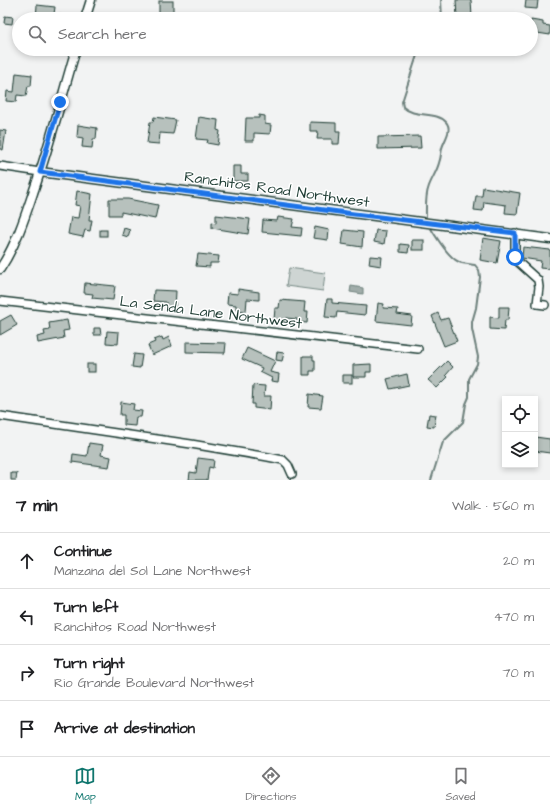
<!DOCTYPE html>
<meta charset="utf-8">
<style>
:root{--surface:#fff;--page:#f2f2f2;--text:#202124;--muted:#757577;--line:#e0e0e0;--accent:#0f766e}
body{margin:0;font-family:"Architects Daughter",sans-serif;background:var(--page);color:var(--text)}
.controls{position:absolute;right:12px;bottom:12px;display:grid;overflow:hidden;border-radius:0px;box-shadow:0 2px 6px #0003}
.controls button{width:36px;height:36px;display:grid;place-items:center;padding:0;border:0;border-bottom:1px solid var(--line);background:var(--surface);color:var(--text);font:20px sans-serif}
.stop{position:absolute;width:12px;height:12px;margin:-9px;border:3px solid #1a73e8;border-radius:50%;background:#fff}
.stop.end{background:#1a73e8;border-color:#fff;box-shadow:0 1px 4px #0008}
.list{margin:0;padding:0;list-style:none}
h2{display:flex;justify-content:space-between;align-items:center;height:52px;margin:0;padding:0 16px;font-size:17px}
h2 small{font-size:13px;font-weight:400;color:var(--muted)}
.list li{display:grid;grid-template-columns:26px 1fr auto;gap:12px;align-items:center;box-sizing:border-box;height:56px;padding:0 16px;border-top:1px solid var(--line)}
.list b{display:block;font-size:15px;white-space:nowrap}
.list p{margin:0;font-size:13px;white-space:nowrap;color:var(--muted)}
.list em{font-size:13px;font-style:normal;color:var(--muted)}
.icon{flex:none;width:22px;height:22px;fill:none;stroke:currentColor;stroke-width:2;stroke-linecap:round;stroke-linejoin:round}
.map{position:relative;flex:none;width:550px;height:480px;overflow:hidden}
.search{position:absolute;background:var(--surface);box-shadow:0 2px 6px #0003;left:12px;right:12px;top:12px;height:44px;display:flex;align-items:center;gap:10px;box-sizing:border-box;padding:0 14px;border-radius:22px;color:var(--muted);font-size:15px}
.sheet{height:276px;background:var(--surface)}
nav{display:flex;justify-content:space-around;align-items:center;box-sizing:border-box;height:56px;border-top:1px solid var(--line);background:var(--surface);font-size:11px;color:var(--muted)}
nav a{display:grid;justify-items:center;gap:2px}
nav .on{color:var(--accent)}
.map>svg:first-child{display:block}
</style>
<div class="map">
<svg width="550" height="480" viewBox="0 0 550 480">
<rect width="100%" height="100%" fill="#f2f3f3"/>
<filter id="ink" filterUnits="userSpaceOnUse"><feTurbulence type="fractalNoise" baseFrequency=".025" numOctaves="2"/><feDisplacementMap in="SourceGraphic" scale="8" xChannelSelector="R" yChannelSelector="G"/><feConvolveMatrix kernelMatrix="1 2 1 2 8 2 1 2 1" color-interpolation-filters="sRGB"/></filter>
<g filter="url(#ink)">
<!-- green -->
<path fill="#ced5d3" stroke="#768984" d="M289,268l36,5 -2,18 -37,-5z"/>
<!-- water -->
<path fill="#a1adaa" stroke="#6d807b" d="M351,286l12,2v6l-13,-2z"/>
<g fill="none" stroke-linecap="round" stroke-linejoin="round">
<!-- stream -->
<g stroke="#6d807b" stroke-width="2">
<path d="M441,0l1,19"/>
<path d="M419,49l-17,53 1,5c11,11 33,4 43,15 7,8 -2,18 -4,26 -1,5 -1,10 -3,15 -2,8 -7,15 -10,23 -4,10 -3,20 -3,31"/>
<path d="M430,227c6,10 19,31 29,35 5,2 11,2 16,3l4,5 1,7 -4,31 -4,14v7l6,28 -1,7 -8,15v18l-3,7 -3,18 -20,20 -12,38"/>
</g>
</g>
<!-- building -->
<g fill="#b7c1bd" stroke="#1f3d34">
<path d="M456,0h15l1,17 -15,1z"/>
<path d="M526,0h12l-1,9 -12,-1z"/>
<rect x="159" y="1" width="14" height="15"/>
<path d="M37,5l18,2 -1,7 15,1v4h-33z"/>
<path d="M5,16l8,1 -1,7 -8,-1z"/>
<path d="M531,20l12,2v3l7,1v9l-19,-3z"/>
<path d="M16,73l16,2 -1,11h-3l-2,10 -9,-1 -1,7 -10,-1 1,-10 7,1z"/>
<path d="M259,115l6,1v8l6,1 -1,9 -16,-1v8h-9l1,-23h13z"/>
<path d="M154,117l22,3 -3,14 -13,-1 -1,11 -12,-1 3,-21h3z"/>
<path d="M199,117l19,3 -1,10 3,1 -2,14 -11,-2 1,-3 -12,-1z"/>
<path d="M310,122l26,1v8h4l-1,13h-7v-5h-15l1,-8h-8z"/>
<path d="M78,125l19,3 -1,11h-3l-1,9 -10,-1 1,-9 -6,-1z"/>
<path d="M0,130l6,1 -3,19 -3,-1z"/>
<path d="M420,136l1,12 -43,1v-12z"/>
<path d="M233,166h8v8h7v7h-15z"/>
<path d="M483,187l37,6 -3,21 -12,-1 1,-8 -22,-3 -1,9 -9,-1 2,-14h6z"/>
<path d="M77,191l15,3 -3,26h3l-2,11 -5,-1 -2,7 -15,-3 3,-17 7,1 2,-12 -5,-1z"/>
<path d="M109,199h19l30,6 -3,14 -34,-7v3h-12z"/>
<path d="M216,215l34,4 -2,15 -36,-6v-6l4,1z"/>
<path d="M278,217l16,2 -2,8 10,1 -1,8 -39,-4 1,-12 14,1z"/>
<path d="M315,227l14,3 -1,10 -15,-2z"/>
<path d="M124,228l6,2 -2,7 -6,-2z"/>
<rect x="100" y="230" width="7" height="6"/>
<path d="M344,230l19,2 -1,15 -20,-3z"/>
<path d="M376,230l10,1 -2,13 -10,-2z"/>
<path d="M483,238l18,3 -4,22 -17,-3z"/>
<rect x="412" y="240" width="12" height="10"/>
<path d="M400,244l9,1 -1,8 -8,-1z"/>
<path d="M523,247l27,3v19l-10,-1 1,-7 -19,-3z"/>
<path d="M198,254l21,2 -1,7h-8v4l-14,-1z"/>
<path d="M370,256l12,1 -1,9 -12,-2z"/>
<path d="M85,283l30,3 -2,14 -21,-2 1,-4 -9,-1z"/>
<path d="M238,289l21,3v8l-12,-1 -1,12 -10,-1v-5l-9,-1 1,-11 10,1z"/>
<path d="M154,290l22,1 -1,18 -9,-1v-6l-13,-1z"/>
<path d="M327,299h5v4l34,3 -1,9 -28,-3 -1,6 -11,-1z"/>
<path d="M280,300l25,2 -1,10h4l-1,11 -10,-1v-3l-11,-1v3l-12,-1 1,-12h4z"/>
<path d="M378,303l6,1 -1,4 15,1 -1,5 15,2 -1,9 -35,-4z"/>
<path d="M499,307h10l-1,13h-3l-1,10 -14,-1v-12l9,1z"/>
<path d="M438,313l3,7 7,-2 9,23 -13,5 -12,-30z"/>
<path d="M11,315l6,10 -17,10v-14z"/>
<path d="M67,320l2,10 -6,1 1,7 -26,5 -1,-6 8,-2 -1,-4 6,-1 -1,-7z"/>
<path d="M94,328h6l1,7h-7z"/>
<path d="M107,331l12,1 -1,12 -12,-1z"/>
<path d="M162,337l1,3 6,-3 3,9 -20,9 -4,-10 7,-3 -1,-2z"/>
<path d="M186,342l40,1 -1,10 -39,-1z"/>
<path d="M247,348l28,13 -5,11 9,2 -1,8 -7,-1 1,-3 -12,-6 2,-4 -20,-9z"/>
<path d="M277,352l7,1 -2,8 -6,-1z"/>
<path d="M134,354l8,1 -2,13 -8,-1z"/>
<path d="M303,356h10v4h2v11h-5v4h-7z"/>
<path d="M447,361l6,6 -7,8 2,2 -11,11 -9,-8z"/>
<rect x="87" y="364" width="8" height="8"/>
<path d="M371,364v8h-5v5h-13v-12z"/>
<path d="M407,374l2,11 -19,4 -3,-10z"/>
<rect x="343" y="375" width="9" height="8"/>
<path d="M253,385l12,1 -1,10h7l-1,14 -16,-2v-4h-2z"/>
<path d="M309,394l14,2 -2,12 -13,-1z"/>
<path d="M121,402l13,2 -1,6 9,1 -1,6h-5l-1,9 -11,-1v-10h-4z"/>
<path d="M429,414l7,1 -2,12 -7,-1z"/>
<path d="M535,437l15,2v14l-15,-2z"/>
<path d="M89,443l14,2 -2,10 10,2 -2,10 -37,-5 1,-8 14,2z"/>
<path d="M198,458l16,2 -1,8 -4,-1 -2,13h-18l1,-8 6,1z"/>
<path d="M11,473h6l-1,7h-5z"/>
</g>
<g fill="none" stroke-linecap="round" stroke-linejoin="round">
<defs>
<g id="minor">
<path d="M0,166l40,6"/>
<path d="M515,233v24l3,5 20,18 1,7 -2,17 8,1"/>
<path d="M0,301l418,48"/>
<path d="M0,416l191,28 77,13 15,3 5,5 4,9"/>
</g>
<g id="tertiary">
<path d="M85,19l6,-19"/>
<path d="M40,172l510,67"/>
<path d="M0,269c16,-24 25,-52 34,-79 16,-46 28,-94 42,-141"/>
</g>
</defs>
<!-- minor casing -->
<use href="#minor" stroke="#1f3d34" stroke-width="10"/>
<!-- tertiary casing -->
<use href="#tertiary" stroke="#1f3d34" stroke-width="11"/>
<!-- minor -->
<use href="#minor" stroke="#fff" stroke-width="7"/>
<!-- tertiary -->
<use href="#tertiary" stroke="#fff" stroke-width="8"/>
</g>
</g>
<g fill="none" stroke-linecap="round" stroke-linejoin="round" filter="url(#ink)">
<!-- route -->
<path stroke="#1a73e8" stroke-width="5" d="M60,102l-20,70 314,42 161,19v24"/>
</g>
<g text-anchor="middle" stroke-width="3" stroke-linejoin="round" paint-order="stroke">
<!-- street labels -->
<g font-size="15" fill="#1f3d34" stroke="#fff">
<text transform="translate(277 189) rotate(8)" y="5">Ranchitos Road Northwest</text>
<text transform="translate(211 312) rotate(7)" y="5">La Senda Lane Northwest</text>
</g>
</g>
</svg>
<div class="controls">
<button><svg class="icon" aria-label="locate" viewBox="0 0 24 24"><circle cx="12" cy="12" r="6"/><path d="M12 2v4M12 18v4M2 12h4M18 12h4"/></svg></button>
<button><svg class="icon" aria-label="layers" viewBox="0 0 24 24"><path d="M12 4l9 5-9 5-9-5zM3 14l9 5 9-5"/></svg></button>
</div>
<div class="stop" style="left:515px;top:257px"></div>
<div class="stop end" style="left:60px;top:102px"></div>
<div class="search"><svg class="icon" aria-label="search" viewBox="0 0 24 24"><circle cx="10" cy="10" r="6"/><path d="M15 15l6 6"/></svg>Search here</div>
</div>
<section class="sheet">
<h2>7 min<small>Walk · 560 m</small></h2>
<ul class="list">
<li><svg class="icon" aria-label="ahead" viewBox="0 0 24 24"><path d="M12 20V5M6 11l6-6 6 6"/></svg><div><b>Continue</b><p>Manzana del Sol Lane Northwest</p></div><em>20 m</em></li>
<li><svg class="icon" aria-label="left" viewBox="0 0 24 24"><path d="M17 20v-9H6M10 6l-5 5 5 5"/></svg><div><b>Turn left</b><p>Ranchitos Road Northwest</p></div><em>470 m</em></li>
<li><svg class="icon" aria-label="right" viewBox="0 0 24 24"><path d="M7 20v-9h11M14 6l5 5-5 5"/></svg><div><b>Turn right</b><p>Rio Grande Boulevard Northwest</p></div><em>70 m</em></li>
<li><svg class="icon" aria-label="arrive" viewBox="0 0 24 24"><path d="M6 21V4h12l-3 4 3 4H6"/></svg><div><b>Arrive at destination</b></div></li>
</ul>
</section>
<nav>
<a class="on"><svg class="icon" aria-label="map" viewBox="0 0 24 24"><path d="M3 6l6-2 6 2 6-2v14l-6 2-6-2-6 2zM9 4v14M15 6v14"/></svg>Map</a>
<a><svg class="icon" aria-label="directions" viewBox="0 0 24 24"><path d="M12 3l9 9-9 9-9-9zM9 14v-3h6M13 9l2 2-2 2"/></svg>Directions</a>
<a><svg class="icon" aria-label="saved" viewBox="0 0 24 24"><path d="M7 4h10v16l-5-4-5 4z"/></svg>Saved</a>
</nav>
